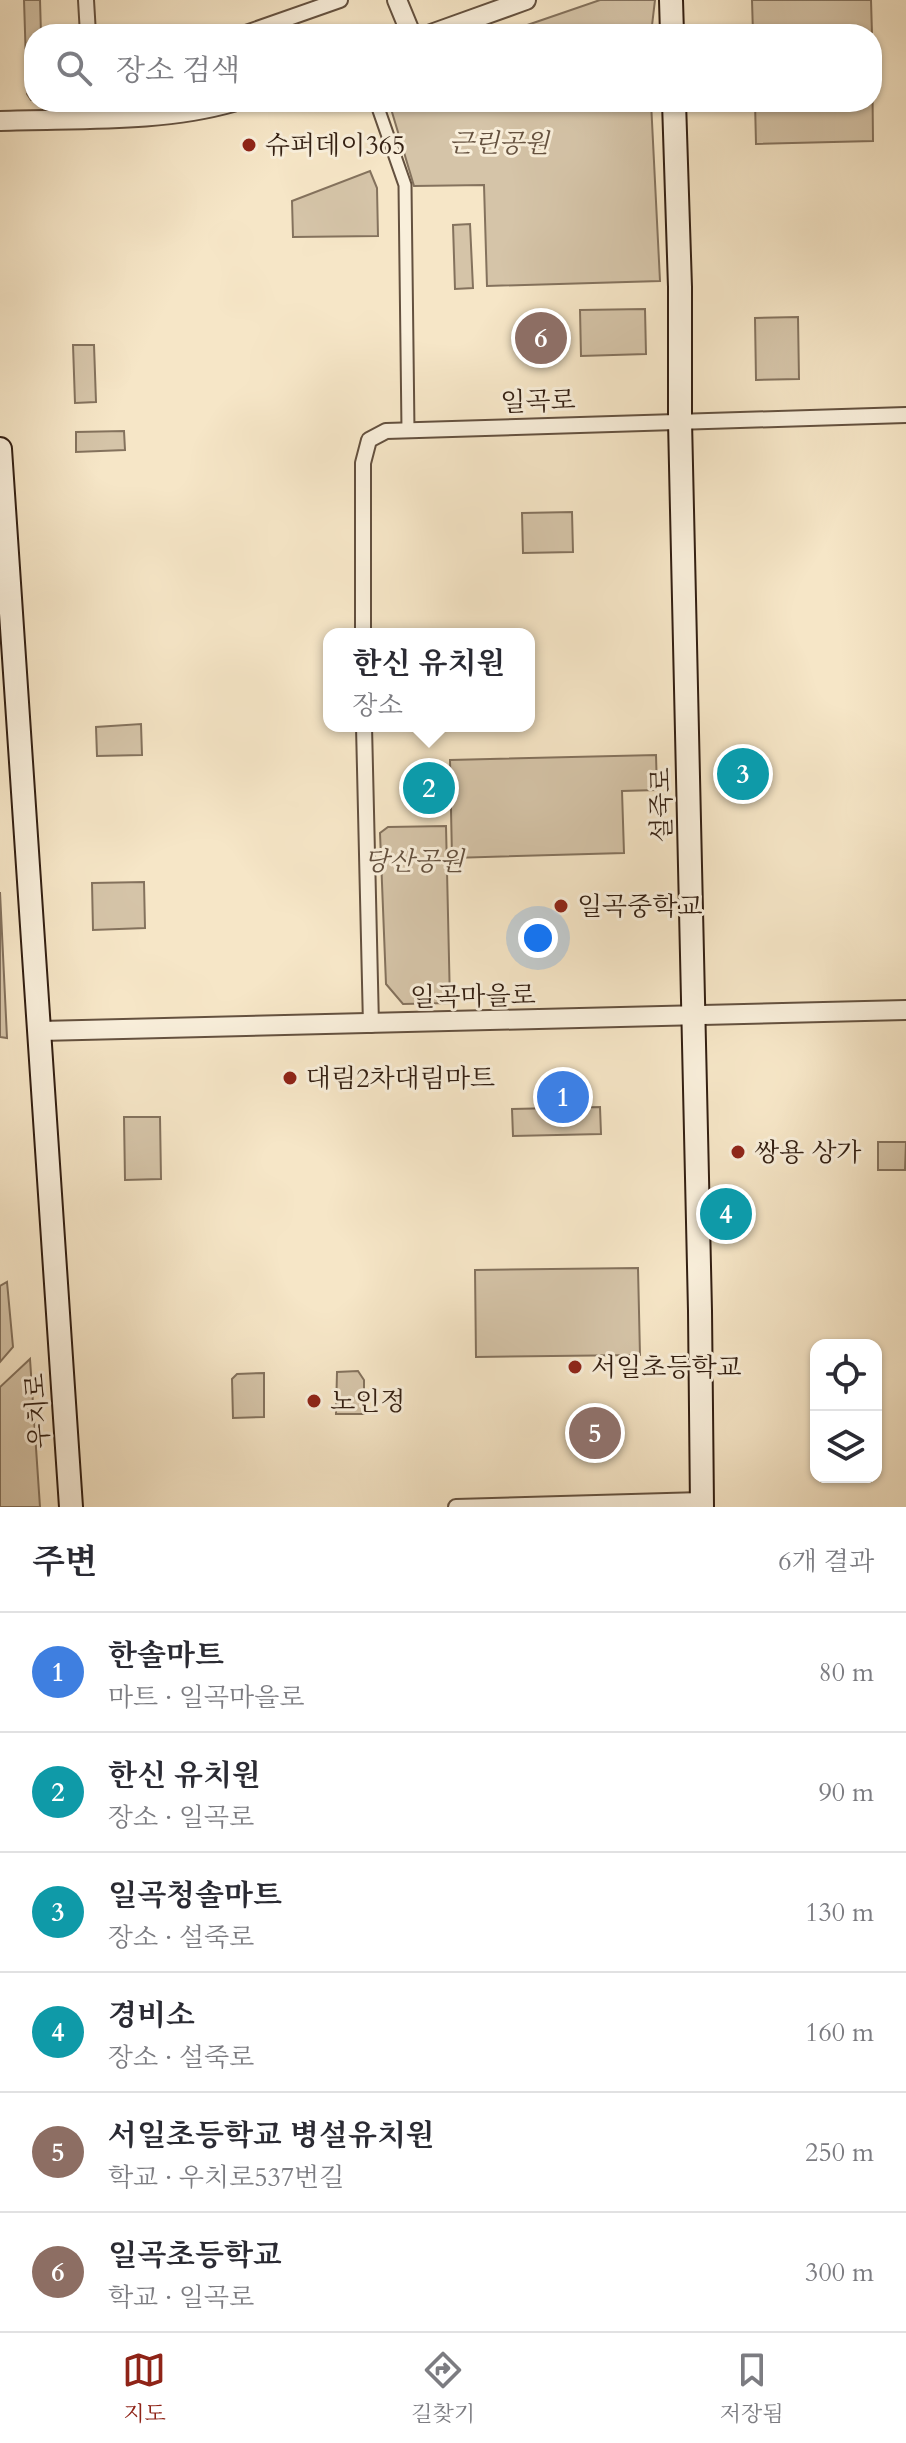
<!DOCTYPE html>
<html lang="ko">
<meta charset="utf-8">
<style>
:root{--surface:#fff;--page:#f7f7f7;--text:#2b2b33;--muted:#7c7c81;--line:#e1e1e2;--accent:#8f2418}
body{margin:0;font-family:Cardo,"Noto Serif KR",serif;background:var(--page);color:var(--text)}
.controls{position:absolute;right:24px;bottom:24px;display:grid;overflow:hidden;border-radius:16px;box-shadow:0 2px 6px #0004}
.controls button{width:72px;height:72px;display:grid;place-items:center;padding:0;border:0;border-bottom:2px solid var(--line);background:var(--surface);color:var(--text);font:40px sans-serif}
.you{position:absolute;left:538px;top:938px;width:28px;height:28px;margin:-20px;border:6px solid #fff;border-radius:50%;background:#1a73e8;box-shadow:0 0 0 12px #1a73e833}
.badge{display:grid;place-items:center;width:52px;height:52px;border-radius:50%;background:var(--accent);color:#fff;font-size:26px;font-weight:700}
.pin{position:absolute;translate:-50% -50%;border:4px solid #fff;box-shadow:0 2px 8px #0006}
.popup{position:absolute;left:323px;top:628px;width:212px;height:104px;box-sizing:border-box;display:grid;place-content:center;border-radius:16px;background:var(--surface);filter:drop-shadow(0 2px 6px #0005);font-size:26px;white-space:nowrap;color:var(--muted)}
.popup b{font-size:30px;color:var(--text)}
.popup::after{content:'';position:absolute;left:50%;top:100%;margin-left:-16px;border:16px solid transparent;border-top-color:var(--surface)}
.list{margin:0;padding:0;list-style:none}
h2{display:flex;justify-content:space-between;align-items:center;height:104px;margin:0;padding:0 32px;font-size:34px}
h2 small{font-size:26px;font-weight:400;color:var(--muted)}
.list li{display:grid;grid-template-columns:52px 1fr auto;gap:24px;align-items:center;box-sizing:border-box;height:120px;padding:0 32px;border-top:2px solid var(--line)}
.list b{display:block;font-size:30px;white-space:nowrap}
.list p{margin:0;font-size:26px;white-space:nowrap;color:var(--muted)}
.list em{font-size:26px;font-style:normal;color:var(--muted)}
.icon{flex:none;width:44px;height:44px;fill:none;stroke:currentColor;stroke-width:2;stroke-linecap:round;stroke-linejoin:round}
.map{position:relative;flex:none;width:906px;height:1507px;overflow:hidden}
.search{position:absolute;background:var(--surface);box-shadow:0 2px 6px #0004;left:24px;right:24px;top:24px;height:88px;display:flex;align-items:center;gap:20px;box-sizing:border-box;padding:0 28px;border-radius:32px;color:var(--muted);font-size:30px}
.sheet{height:824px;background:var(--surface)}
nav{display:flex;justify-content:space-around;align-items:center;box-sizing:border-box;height:112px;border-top:2px solid var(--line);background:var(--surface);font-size:22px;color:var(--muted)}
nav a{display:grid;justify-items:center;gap:4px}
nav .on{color:var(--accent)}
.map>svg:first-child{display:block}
</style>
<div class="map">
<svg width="906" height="1507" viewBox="0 0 906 1507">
<rect width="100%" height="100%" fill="#f6e6c7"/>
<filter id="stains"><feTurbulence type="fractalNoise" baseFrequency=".0025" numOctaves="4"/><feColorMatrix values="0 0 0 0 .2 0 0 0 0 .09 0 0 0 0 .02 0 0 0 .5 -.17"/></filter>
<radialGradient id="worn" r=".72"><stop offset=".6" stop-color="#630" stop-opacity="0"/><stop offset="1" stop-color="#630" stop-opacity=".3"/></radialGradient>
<!-- green -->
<g fill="#d5c4a8" stroke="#84725d" stroke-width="2">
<path d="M24,0h16l1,34h-7v66h-3l-4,-6z"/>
<path d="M600,0h55l-4,34h-150z"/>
<path d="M752,0h119l1,34h-119z"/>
<path d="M872,44l1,97 -117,3 -1,-42h117z"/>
<path d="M389,102h262l9,179 -173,5 -3,-101 -70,1z"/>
<path d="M370,171l7,17 1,48 -85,1 -1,-36z"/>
<path d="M470,224l3,64 -18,1 -2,-64z"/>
<path d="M645,309l1,45 -65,2 -1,-46z"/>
<path d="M798,317l1,62 -43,1 -1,-62z"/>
<path d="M73,345h21l2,57 -21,1z"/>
<path d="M124,431l1,19 -49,2v-20z"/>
<path d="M572,512l1,40 -50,1 -1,-40z"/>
<path d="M141,724l1,31 -45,1 -1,-29z"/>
<path d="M656,755l1,35 -35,1 2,62 -172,5 -2,-98z"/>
<path d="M446,826l4,177 -47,1 -17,-20 -6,-151 8,-6z"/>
<path d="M144,882l1,46 -52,2 -1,-47z"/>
<path d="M0,892l7,146 -7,-1z"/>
<path d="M600,1107l1,27 -88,2 -1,-27z"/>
<path d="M124,1117h36l1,62 -36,1z"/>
<path d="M878,1142h28l-1,28h-27z"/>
<path d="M638,1268l2,87 -164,2 -1,-87z"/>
<path d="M7,1282l6,65 -13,15v-76z"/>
<path d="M30,1359l10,148h-40v-120z"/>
<path d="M358,1371l6,9v34h-28l1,-42z"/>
<path d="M264,1373v44l-31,1 -1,-39 5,-5z"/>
</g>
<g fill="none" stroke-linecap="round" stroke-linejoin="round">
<defs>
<path id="pedestrian" d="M376,102l29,83 3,245"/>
<g id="minor">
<path d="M86,0l2,34"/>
<path d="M243,34l97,-34"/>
<path d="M89,102v16"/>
<path d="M363,634v-171l6,-23 17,-9 520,-16"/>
<path d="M364,726l7,299"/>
<path d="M456,1507l246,-7"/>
</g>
<g id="tertiary">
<path d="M397,0l14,34"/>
<path d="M431,34l95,-34"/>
<path d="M0,121c77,-3 159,2 233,-19"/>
<path d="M41,1031l865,-21"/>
</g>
<g id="secondary">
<path d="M671,0l1,34"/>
<path d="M674,102l6,185v134l20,890 2,196"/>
<path d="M0,449l71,1058"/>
</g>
</defs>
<!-- pedestrian casing -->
<use href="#pedestrian" stroke="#64513f" stroke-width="15"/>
<!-- minor casing -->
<use href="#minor" stroke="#64513f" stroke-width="18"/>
<!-- tertiary casing -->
<use href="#tertiary" stroke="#64513f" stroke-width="22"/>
<!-- secondary casing -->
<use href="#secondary" stroke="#331f12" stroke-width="26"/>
<!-- pedestrian -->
<use href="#pedestrian" stroke="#f9efdb" stroke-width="11"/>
<!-- minor -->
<use href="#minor" stroke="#f9efdb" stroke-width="14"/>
<!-- tertiary -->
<use href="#tertiary" stroke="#f9efdb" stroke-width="18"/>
<!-- secondary -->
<use href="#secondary" stroke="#f9efdb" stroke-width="22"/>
</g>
<!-- markers -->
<g fill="#8f2418" stroke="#f9efdb" stroke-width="3">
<circle cx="249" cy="145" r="8"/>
<circle cx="561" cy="906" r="8"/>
<circle cx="290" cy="1078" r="8"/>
<circle cx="738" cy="1152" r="8"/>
<circle cx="575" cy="1367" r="8"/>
<circle cx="314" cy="1401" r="8"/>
</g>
<g text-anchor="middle" stroke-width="6" stroke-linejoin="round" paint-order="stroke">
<!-- park labels -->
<g font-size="26" font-style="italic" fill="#64513f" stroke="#f9efdb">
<text x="499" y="152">근린공원</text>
<text x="414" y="870">당산공원</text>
</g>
<!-- poi labels -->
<g font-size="26" fill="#331f12" stroke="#f9efdb" text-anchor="start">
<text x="265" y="154">슈퍼데이365</text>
<text x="577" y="915">일곡중학교</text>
<text x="306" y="1087">대림2차대림마트</text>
<text x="754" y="1161">쌍용 상가</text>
<text x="591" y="1376">서일초등학교</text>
<text x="330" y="1410">노인정</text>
</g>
<!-- street labels -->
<g font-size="26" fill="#331f12" stroke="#f9efdb">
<text transform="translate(538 401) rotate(-2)" y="9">일곡로</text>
<text transform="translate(661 805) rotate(-91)" y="9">설죽로</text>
<text transform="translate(473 996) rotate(-1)" y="9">일곡마을로</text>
<text transform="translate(37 1411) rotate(-94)" y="9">우치로</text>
</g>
</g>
<rect width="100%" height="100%" filter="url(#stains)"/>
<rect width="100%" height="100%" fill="url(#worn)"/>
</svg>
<div class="controls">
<button><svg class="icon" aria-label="locate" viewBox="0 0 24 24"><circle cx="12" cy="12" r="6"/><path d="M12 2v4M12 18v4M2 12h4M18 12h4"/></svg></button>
<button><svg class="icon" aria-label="layers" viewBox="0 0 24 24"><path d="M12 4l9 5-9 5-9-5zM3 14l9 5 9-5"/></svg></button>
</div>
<div class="you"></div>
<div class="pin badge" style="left:563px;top:1097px;background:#3f7fe0">1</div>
<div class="pin badge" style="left:429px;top:788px;background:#0f9aa8">2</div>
<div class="popup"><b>한신 유치원</b>장소</div>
<div class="pin badge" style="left:743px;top:774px;background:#0f9aa8">3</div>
<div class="pin badge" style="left:726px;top:1214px;background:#0f9aa8">4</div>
<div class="pin badge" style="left:595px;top:1433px;background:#8d6e63">5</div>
<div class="pin badge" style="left:541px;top:338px;background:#8d6e63">6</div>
<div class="search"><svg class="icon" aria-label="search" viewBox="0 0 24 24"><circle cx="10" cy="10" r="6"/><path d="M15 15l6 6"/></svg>장소 검색</div>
</div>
<section class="sheet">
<h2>주변<small>6개 결과</small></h2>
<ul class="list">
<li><span class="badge" style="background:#3f7fe0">1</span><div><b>한솔마트</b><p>마트 · 일곡마을로</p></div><em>80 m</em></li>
<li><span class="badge" style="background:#0f9aa8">2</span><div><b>한신 유치원</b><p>장소 · 일곡로</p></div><em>90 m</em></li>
<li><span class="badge" style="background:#0f9aa8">3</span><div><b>일곡청솔마트</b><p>장소 · 설죽로</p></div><em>130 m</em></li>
<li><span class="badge" style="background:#0f9aa8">4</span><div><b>경비소</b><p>장소 · 설죽로</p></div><em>160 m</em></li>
<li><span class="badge" style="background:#8d6e63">5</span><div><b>서일초등학교 병설유치원</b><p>학교 · 우치로537번길</p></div><em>250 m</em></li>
<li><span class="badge" style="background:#8d6e63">6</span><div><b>일곡초등학교</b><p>학교 · 일곡로</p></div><em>300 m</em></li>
</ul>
</section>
<nav>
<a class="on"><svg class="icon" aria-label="map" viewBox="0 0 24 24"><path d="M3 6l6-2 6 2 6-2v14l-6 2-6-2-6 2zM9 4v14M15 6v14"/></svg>지도</a>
<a><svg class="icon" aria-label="directions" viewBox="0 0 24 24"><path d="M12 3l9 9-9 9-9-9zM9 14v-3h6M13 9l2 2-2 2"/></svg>길찾기</a>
<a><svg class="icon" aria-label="saved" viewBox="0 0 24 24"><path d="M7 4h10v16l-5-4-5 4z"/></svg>저장됨</a>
</nav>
